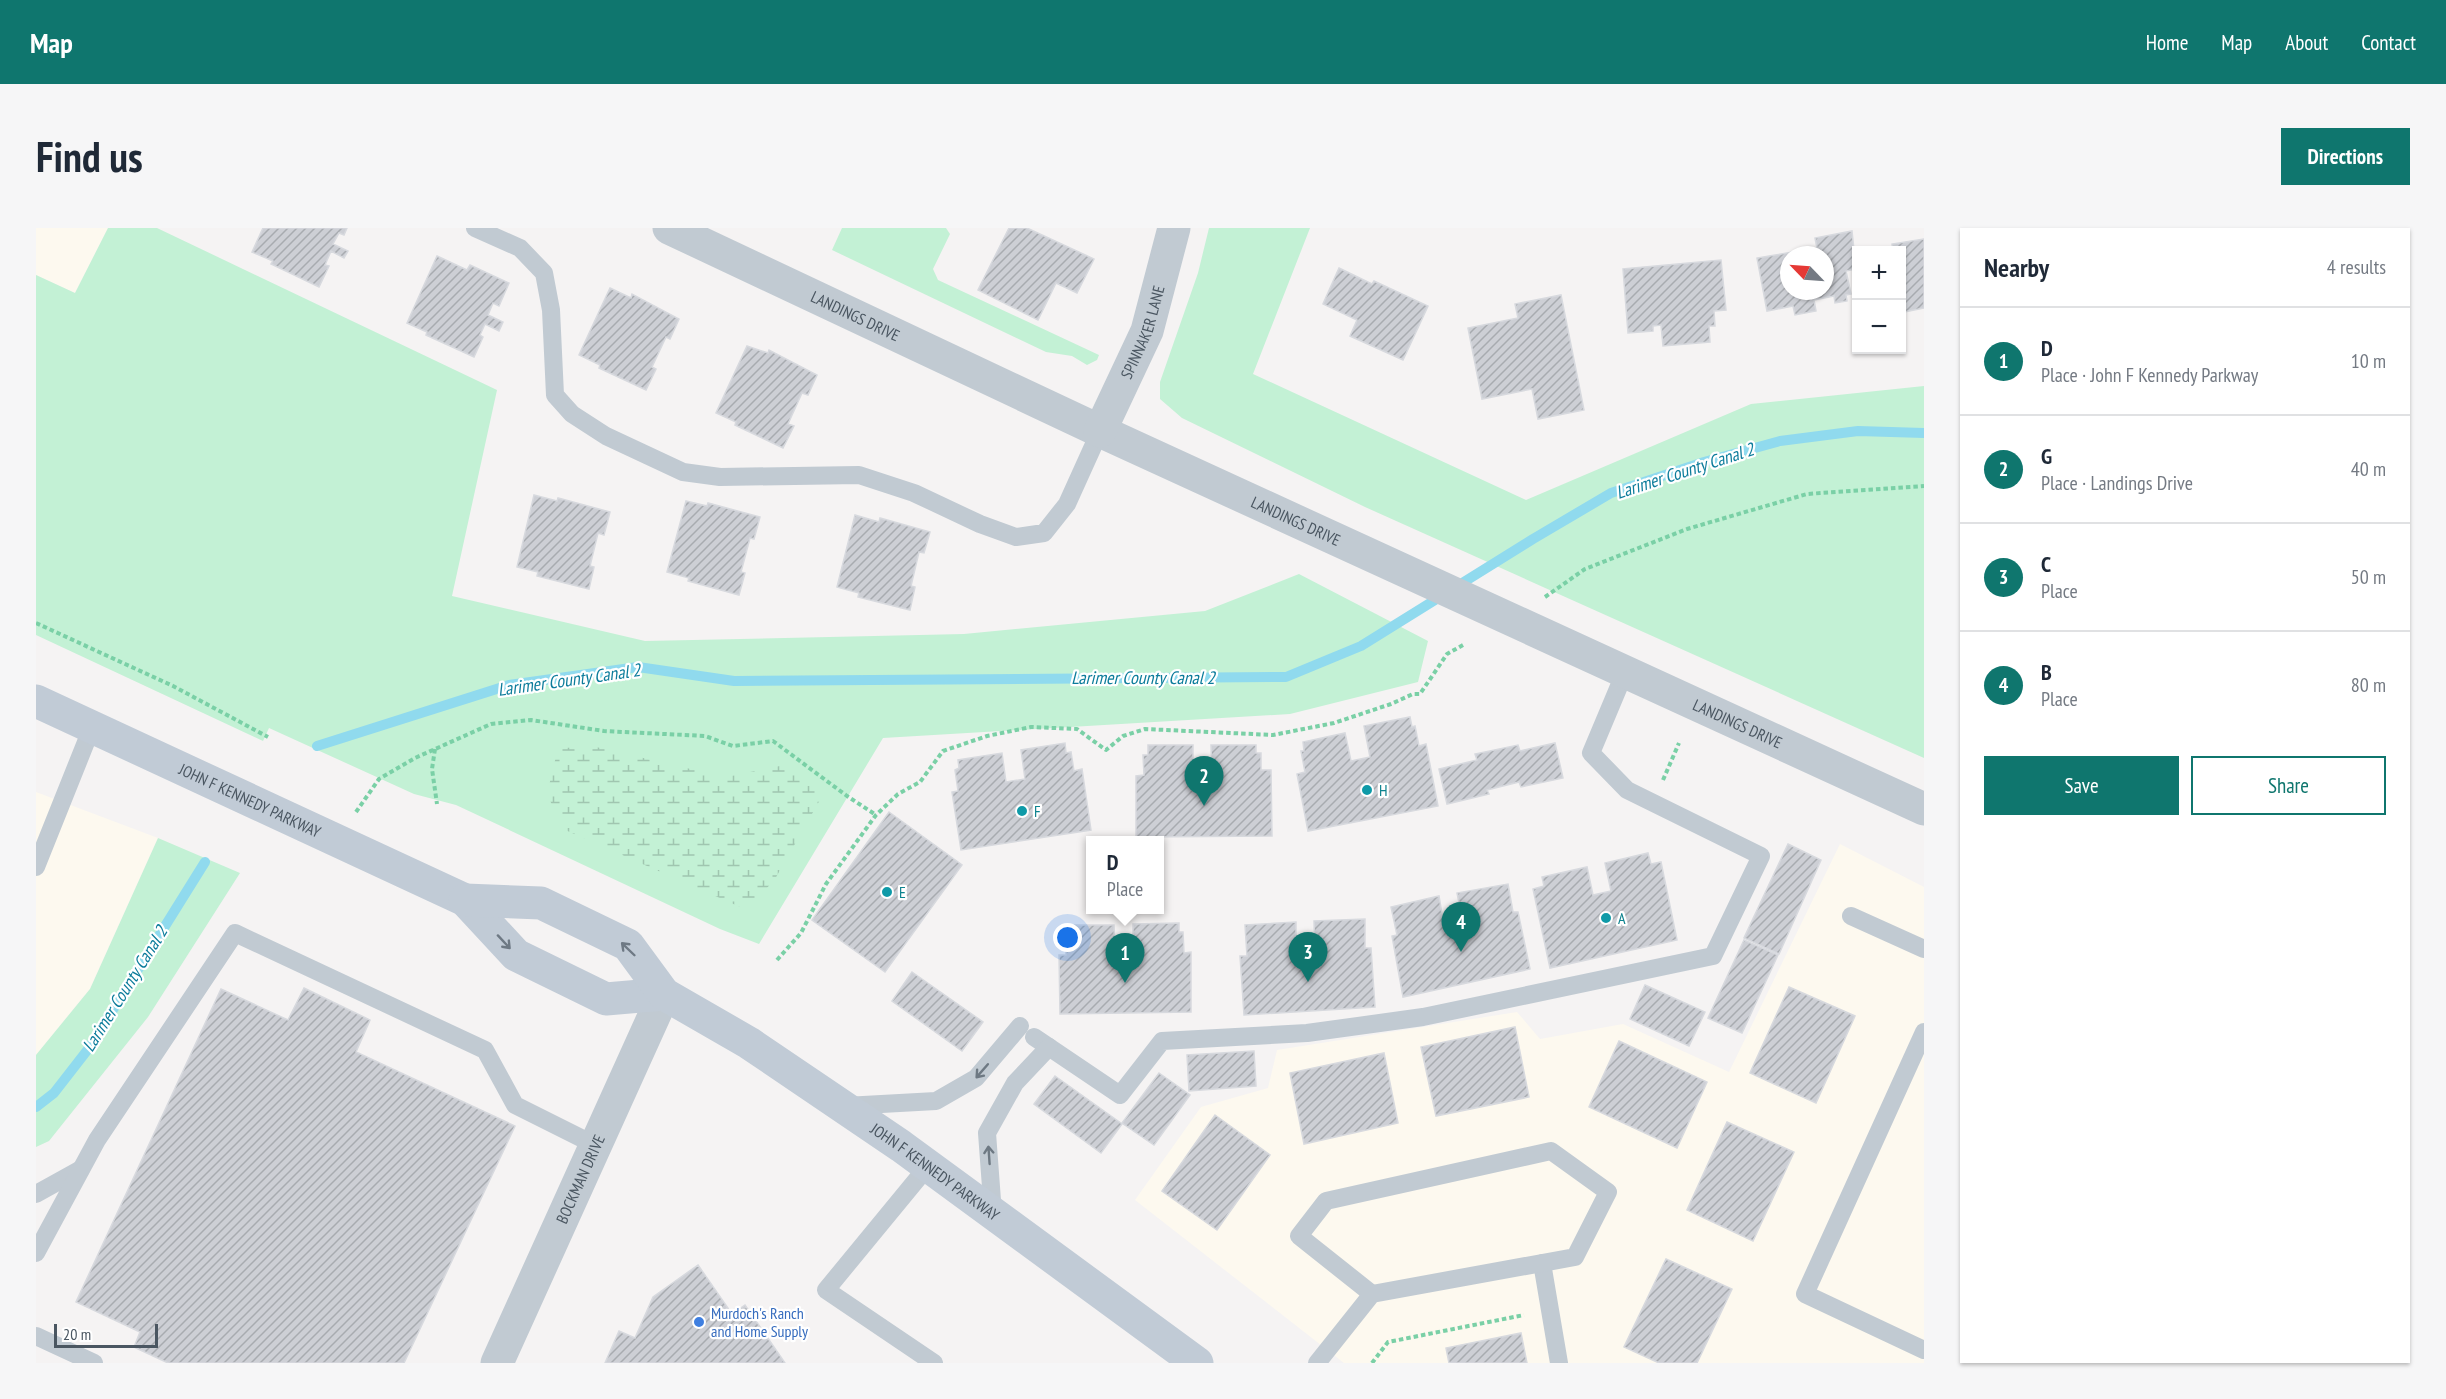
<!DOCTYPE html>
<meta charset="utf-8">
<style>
:root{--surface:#fff;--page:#f6f6f7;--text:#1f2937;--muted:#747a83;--line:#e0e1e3;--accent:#0f766e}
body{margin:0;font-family:"PT Sans Narrow",sans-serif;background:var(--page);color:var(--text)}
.controls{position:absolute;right:18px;top:18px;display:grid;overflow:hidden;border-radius:0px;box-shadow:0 2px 4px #0004}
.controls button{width:54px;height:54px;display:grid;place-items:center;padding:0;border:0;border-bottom:2px solid var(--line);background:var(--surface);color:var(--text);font:30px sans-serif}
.compass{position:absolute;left:1744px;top:18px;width:54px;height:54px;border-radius:50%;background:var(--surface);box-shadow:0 2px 4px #0004;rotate:295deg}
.scale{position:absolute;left:18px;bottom:15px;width:104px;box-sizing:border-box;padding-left:6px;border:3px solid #4a5661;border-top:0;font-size:16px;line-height:21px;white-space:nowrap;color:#4a5661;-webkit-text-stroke:4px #fff;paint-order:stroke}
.you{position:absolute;left:1032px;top:710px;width:21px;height:21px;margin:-15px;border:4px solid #fff;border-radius:50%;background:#1a73e8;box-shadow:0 0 0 9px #1a73e833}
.badge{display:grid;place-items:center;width:39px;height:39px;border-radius:50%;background:var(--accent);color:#fff;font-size:20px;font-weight:700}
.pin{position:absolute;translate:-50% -50px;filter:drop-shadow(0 2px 3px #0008)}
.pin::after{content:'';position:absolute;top:32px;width:21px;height:18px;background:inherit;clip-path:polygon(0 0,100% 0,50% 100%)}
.popup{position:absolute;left:1050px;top:608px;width:78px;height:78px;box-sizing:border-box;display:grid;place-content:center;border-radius:0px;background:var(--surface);filter:drop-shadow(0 2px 4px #0005);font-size:20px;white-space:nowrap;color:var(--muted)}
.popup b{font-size:22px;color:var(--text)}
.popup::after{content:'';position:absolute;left:50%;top:100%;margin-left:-12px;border:12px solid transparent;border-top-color:var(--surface)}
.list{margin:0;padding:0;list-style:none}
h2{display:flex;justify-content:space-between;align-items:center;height:78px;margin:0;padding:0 24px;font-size:26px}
h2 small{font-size:20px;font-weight:400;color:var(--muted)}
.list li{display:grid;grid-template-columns:39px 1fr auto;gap:18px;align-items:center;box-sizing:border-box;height:108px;padding:0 24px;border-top:2px solid var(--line)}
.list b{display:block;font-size:22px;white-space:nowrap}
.list p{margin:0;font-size:20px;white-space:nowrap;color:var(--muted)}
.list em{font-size:20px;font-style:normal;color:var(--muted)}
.actions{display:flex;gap:12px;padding:18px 24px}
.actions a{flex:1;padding:14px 0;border:2px solid var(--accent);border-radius:0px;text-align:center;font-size:21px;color:var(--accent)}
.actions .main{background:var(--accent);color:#fff}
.map{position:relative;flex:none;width:1888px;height:1135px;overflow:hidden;border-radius:0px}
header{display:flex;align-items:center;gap:36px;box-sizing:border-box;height:84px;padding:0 30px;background:var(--accent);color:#fff}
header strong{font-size:28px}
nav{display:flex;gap:33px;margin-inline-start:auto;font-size:21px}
.intro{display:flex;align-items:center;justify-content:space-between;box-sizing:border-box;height:144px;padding:0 36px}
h1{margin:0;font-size:42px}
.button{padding:15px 27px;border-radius:0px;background:var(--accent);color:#fff;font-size:21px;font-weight:700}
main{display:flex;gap:36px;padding:0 36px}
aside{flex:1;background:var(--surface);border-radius:0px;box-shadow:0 2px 4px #0004}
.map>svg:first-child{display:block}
</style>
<header>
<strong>Map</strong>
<nav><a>Home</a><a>Map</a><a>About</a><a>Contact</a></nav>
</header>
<div class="intro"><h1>Find us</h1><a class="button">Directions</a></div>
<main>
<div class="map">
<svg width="1888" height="1135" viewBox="0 0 1888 1135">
<defs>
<pattern id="wetland-marsh" width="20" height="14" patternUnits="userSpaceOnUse" patternTransform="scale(1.5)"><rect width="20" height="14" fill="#c3f1d5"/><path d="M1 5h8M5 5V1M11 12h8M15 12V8" fill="none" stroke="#a0c6b0"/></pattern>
<pattern id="building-hatch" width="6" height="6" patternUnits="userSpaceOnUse" patternTransform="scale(1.5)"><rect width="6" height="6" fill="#cdcfd5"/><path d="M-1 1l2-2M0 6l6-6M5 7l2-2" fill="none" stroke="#a8abb0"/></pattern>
</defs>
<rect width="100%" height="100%" fill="#f5f3f3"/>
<!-- commercial -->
<g fill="#fdf9ef">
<path d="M0,0h72l-33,65 -39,-18z"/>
<path d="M0,564l122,46 -68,151 -54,66z"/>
<path d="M1804,616l84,43v476h-580l-209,-163 66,-93 67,-19 9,-38 240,-38 23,27 83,-15 106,48z"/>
</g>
<!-- green -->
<g fill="#c3f1d5">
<path d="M72,0h49l340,162 -45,206 193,45 319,-7 241,-23 94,-37 129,67 -10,41 -128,32 -407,24 -124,206 -39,-15 -264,-124 -42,-11 -145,-66 -6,13 -227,-106v-360l39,18z"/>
<path d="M806,0h104l4,6 -17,35 5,11 161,75 -2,5 -10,5 -15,-9 -26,-4 -214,-102z"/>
<path d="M1173,0h101l-57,146 273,126 225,-96 173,-18v372l-559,-251 -183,-89 -22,-19v-17l38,-109z"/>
<path d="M122,610l82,35 -92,144 -99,124 -13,6v-92l54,-66z"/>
</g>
<!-- wetland -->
<path fill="url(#wetland-marsh)" d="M560,519l129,30 55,-11 45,25 -50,88 -28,31 -184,-81 -16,-35 11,-46z"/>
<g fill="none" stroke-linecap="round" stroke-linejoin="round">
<!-- stream -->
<g stroke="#90daee" stroke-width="10">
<path d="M281,518l192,-61 129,-18 96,14 552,-4 75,-31 172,-107 78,-46 93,-31 76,-21 78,-10 66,2"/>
<path d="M0,879l18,-14 35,-45 116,-186"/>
</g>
</g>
<!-- building -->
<g fill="url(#building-hatch)" stroke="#d7d9de" stroke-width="1.5" fill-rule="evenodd">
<path d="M227,0h84l-3,7 -5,-2 -6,11 15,7 -4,7 -13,-7 -6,14 4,1 -10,21 -48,-23 2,-3 -21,-9z"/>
<path d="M973,0h18l67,31 -17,34 -21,-10 -18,37 -60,-30z"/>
<path d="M1816,3l4,38 -10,2 5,23 -5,1 1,6 -12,2 -1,-7 -20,4 2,11 -21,4 -2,-9 -26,5 -10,-53 60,-10 -2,-10zM1753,27h36v36h-36z"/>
<path d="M1888,11v69l-20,4 -2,-16v-46h-9l-1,-6z"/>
<path d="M401,28l30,14 3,-5 39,18 -10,23 -6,-3 -5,12 15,7 -4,9 -14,-7 -5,11 3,2 -9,20 -48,-22 1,-3 -20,-9z"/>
<path d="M1685,32l5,50 -12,1 1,15h-6l1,16 -47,4 -2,-21 -8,1v5l-25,2 -5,-64z"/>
<path d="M1303,40l33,16 2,-3 54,25 -25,54 -53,-24 7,-16 -34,-16z"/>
<path d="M574,60l21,10 1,-4 47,25 -9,20 -4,-2 -14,30 4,2 -10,21 -47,-22 1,-3 -21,-10z"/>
<path d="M1525,67l23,115 -46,9 -6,-30 -50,10 -14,-71 50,-10 -3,-14z"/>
<path d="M711,118l21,7 1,-3 48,25 -9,20 -6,-2 -14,31 6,2 -11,22 -48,-23 1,-3 -20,-9z"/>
<path d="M498,267l23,6 1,-3 52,14 -6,23 -6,-2 -8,33 4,1 -5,22 -52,-13 1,-4 -21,-5z"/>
<path d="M650,273l21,5 1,-3 52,14 -6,22 -4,-1 -9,34 4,1 -6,22 -51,-14 1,-3 -22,-6z"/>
<path d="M819,287l24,7 1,-4 50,14 -6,21 -5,-1 -8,34 4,1 -5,23 -52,-13 1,-4 -22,-6z"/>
<path d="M1374,489l2,10 3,-1 4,20 7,-2 12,62 -130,25 -11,-57 8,-2 -4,-21h3l-1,-9 42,-9 6,28 19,-4 -6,-31z"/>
<path d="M1029,515l1,10 5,-1 3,19 8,-2 9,61 -130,20 -9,-58 6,-1 -3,-21 4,-2 -1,-8 44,-7 4,29 19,-3 -4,-29z"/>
<path d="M1519,515l8,35 -42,9 -2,-5 -32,8 2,4 -42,10 -8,-35 38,-9 -2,-6 43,-9 2,6z"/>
<path d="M1112,517h45v28l19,-1 -1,-27h45v8h5v17h10l1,66 -136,1v-61l8,-1 -1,-20h5z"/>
<path d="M853,584l73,53 -77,107 -73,-52z"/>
<path d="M1752,616l33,16 -42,94 -35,-16z"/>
<path d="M1612,625l3,11 10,-2 16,78 -127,28 -17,-79 11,-3 -2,-9 45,-10 6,28 18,-4 -6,-28z"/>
<path d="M1472,656l5,28h5l12,57 -127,28 -11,-61 5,-1 -6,-28 48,-11 5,30 19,-4 -6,-29z"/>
<path d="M1329,691v29h6l4,59 -131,8 -4,-59h7l-2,-31 51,-3v31l19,-2 -1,-30z"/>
<path d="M1143,695v9h4l1,21 7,-1v60l-131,2 -1,-59h7v-20h4v-10h44l1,29 18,-1v-29z"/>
<path d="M1708,712l34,15 -36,78 -34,-15z"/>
<path d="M876,744l71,50 -21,29 -70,-50z"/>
<path d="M1609,757l60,27 -16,34 -59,-27z"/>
<path d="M1753,759l66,29 -39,87 -66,-30z"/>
<path d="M268,760l66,32 -14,32 159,74 -111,237h-236l-34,-16 6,-15 -64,-30 145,-313 67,31z"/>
<path d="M1479,799l14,70 -93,19 -15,-69z"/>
<path d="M1583,813l88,41 -30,66 -88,-41z"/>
<path d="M1218,823l2,35 -67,5 -2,-36z"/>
<path d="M1348,825l14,70 -94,21 -14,-71z"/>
<path d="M1123,845l31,22 -36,50 -32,-22z"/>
<path d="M1019,848l67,48 -21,29 -67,-49z"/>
<path d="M1179,887l55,40 -53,75 -55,-39z"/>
<path d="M1691,894l67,30 -41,89 -66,-31z"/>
<path d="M1630,1031l66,30 -35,74h-38l-35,-16z"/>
<path d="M662,1037l34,49 13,-9 40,58h-180l14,-32 16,7 18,-41z"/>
<path d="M1485,1105l6,30h-78l-3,-15z"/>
</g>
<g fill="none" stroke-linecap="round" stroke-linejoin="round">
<!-- path -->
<g stroke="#7ad0a6" stroke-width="4" stroke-dasharray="4.5 3" stroke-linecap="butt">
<path d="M1509,369l40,-28 102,-40 120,-35 117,-8"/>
<path d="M0,395l137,63 95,51"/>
<path d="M399,521l-3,20 5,35"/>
<path d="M1627,552l16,-37"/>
<path d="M320,584l23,-33 36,-21 76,-34 40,-4 73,11 101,5 28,10 40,-5 74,55 29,19"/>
<path d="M741,732l24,-27 25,-49 50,-69 22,-21 22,-12 23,-31 44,-15 44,-9 46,2 29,21 17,-14 22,-7 128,6 61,-12 57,-19 22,-10h7l27,-40 16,-9"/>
<path d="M1336,1135l16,-21 136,-27"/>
</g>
<!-- lane -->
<g stroke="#c1cad2" stroke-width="18">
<path d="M439,0l45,20 24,25 7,37 4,85 17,19 34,22 77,36 37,5 139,-2 55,18 66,31 36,13 28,-4 23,-29 33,-73"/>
<path d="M0,639l56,-140"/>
<path d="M1815,688l73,33"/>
<path d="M1888,804l-119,262 119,56"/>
<path d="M998,809l86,58 42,-54 145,-8 116,-16 290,-61 48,-100 -134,-66 -36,-37 34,-81"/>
<path d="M809,878l91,-5 40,-23 44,-52"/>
<path d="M892,938l-102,124 108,73"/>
<path d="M0,966l45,-25"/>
<path d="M957,986l-6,-81 28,-50 34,-36"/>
<path d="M0,1025l61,-113 138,-207 250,117 30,55 82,41"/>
<path d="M1506,1035l17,100"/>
<path d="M0,1108l58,27"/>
<path d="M1281,1135l55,-69 203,-37 33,-65 -57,-41 -225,50 -27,35 73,58"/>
</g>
<!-- street -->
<g stroke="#c1cad2" stroke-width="33">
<path id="s1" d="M633,0l431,203 824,378"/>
<path id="s2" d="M1064,203l47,-100 27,-103"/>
<path id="s3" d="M461,1135l167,-369"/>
</g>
<!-- secondary -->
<g stroke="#c1cbd6" stroke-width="33">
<path id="s4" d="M0,473l429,199 51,55 90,44 58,-5"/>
<path id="s5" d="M429,672l76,3 87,42 36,49 85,49 152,103 296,217"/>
</g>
</g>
<!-- one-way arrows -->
<defs><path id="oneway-shaft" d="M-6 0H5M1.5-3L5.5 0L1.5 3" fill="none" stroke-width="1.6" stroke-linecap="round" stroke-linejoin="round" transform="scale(1.5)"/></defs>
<g stroke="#6e7984">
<use href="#oneway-shaft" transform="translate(468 714) rotate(47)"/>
<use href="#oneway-shaft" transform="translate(592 721) rotate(-136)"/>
</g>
<g stroke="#6e7983">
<use href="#oneway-shaft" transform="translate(946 843) rotate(131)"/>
<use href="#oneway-shaft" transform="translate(953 927) rotate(-94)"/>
</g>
<!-- markers -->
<g fill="#0f9aa8" stroke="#fff" stroke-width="2">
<circle cx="1331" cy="562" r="6"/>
<circle cx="986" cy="583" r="6"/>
<circle cx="851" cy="664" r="6"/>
<circle cx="1570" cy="690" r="6"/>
</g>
<circle fill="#3f7fe0" stroke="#fff" stroke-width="2" cx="663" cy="1094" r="6"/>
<g text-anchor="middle" stroke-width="4.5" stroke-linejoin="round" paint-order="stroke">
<!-- street labels -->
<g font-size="16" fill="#4a5661" stroke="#fff">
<text dy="6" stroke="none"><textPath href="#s1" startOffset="206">LANDINGS DRIVE</textPath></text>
<text dy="6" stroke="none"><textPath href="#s2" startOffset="108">SPINNAKER LANE</textPath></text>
<text dy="6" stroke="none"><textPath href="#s1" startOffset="692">LANDINGS DRIVE</textPath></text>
<text dy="6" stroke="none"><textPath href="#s1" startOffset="1178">LANDINGS DRIVE</textPath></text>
<text dy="6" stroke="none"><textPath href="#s4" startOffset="236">JOHN F KENNEDY PARKWAY</textPath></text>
<text dy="6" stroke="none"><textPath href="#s5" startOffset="558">JOHN F KENNEDY PARKWAY</textPath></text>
<text dy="6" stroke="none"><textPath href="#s3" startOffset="202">BOCKMAN DRIVE</textPath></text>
</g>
<!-- culture labels -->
<g font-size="16" fill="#0d838f" stroke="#fff" text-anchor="start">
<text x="1343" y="568">H</text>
<text x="998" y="589">F</text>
<text x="863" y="670">E</text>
<text x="1582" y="696">A</text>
</g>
<!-- shop labels -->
<g font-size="16" fill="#366cbe" stroke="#fff" text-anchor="start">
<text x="675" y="1091">Murdoch's Ranch<tspan x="675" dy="18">and Home Supply</tspan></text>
</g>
<!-- water labels -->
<g font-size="18" font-style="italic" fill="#0c7c9b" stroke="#fff">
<text transform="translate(1649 243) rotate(-18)" y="6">Larimer County Canal 2</text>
<text x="1107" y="456">Larimer County Canal 2</text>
<text transform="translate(533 452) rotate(-8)" y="6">Larimer County Canal 2</text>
<text transform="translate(89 761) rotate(-58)" y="6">Larimer County Canal 2</text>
</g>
</g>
</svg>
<div class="controls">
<button>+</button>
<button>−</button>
</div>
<svg class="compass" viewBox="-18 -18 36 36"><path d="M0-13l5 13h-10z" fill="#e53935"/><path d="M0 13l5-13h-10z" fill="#747a83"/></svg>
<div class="scale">20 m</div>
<div class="you"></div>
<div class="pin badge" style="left:1089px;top:755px">1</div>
<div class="popup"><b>D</b>Place</div>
<div class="pin badge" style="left:1168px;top:578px">2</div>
<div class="pin badge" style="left:1272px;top:754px">3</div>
<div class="pin badge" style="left:1425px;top:724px">4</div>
</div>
<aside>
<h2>Nearby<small>4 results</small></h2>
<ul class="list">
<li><span class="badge">1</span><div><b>D</b><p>Place · John F Kennedy Parkway</p></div><em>10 m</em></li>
<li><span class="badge">2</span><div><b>G</b><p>Place · Landings Drive</p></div><em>40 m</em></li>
<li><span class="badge">3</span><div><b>C</b><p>Place</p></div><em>50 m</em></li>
<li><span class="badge">4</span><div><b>B</b><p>Place</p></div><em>80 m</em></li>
</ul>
<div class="actions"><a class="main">Save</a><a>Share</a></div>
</aside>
</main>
